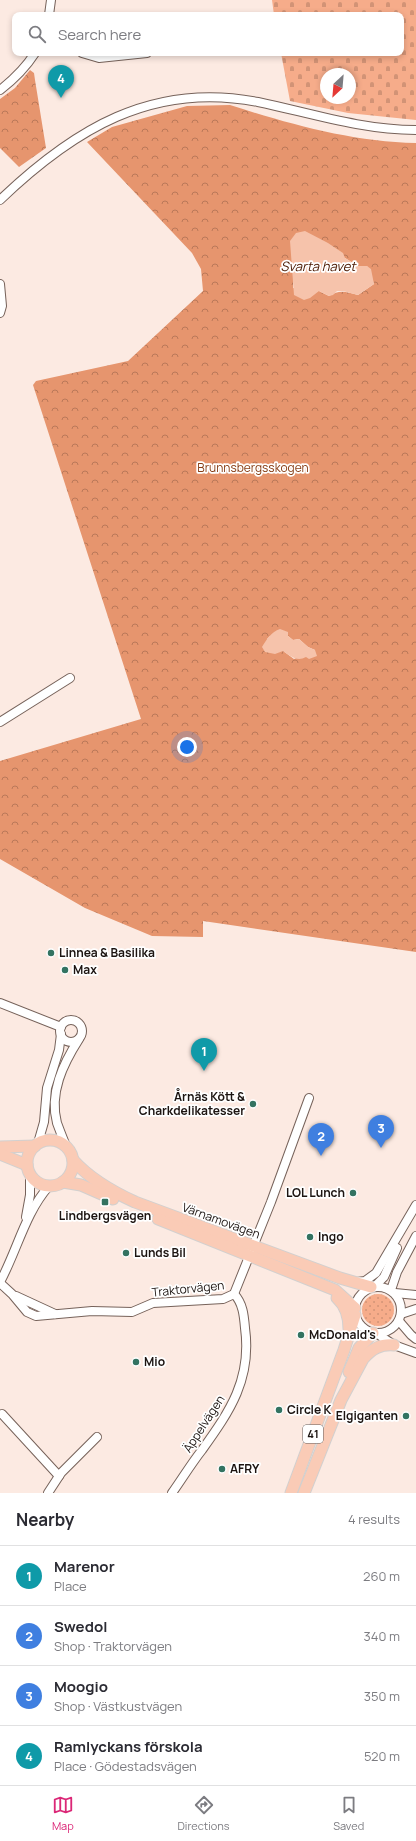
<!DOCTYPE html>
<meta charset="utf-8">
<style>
:root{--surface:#fff;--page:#f2f2f3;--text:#2b2b33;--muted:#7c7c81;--line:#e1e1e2;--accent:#db2777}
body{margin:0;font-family:Manrope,sans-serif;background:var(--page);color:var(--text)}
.compass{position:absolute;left:320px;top:68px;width:36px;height:36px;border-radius:50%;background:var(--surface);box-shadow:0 2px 6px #0003;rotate:206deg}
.you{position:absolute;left:187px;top:747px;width:14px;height:14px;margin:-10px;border:3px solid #fff;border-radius:50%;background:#1a73e8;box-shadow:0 0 0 6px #1a73e833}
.badge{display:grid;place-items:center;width:26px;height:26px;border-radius:50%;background:var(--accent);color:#fff;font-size:13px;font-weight:700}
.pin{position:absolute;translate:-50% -33px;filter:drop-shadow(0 1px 2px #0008)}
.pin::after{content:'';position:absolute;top:21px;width:14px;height:12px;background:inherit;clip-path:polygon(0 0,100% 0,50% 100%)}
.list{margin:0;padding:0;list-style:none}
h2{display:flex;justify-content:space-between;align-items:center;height:52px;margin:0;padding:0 16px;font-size:17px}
h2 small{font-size:13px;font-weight:400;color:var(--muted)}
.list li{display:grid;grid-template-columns:26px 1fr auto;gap:12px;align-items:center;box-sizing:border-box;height:60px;padding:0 16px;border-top:1px solid var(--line)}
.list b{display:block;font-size:15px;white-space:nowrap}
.list p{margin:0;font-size:13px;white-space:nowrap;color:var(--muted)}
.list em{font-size:13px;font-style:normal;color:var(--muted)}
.icon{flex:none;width:22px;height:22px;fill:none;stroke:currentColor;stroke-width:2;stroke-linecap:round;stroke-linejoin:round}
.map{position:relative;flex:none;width:416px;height:1493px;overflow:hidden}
.search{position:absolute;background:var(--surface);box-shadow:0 2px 6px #0003;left:12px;right:12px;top:12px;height:44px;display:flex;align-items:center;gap:10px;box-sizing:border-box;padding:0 14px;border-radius:8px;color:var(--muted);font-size:15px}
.sheet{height:292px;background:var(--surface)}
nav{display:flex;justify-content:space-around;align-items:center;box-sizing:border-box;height:56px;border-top:1px solid var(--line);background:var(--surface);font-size:11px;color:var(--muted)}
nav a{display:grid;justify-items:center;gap:2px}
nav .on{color:var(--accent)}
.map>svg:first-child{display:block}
</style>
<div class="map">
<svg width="416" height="1493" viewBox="0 0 416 1493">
<defs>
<pattern id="grass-dots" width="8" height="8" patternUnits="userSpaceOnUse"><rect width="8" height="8" fill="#f6ac8a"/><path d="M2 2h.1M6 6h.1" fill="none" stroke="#d29376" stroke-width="1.8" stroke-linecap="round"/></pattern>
<pattern id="forest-crowns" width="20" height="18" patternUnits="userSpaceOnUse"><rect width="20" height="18" fill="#e6956e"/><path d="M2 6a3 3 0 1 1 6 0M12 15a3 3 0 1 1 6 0" fill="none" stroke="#ba7859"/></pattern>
<pattern id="cemetery-stones" width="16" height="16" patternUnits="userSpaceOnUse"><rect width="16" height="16" fill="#f6ac8a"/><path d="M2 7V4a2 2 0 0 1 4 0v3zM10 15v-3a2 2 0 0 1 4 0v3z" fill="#d29376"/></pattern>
</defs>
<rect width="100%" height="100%" fill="#fceae2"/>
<!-- grass -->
<circle fill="url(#grass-dots)" cx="378" cy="1310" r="16"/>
<!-- forest -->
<g fill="url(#forest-crowns)" fill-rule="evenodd">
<path d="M30,70l4,3 1,7 11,68 -27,19 -19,-19v-49l15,-11z"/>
<path d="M230,105c59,19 123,37 186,38v809l-213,-31v16l-51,-1 -67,-28 -85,-49v-98l141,-42 -108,-334 3,-4 92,-20 75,-70 -2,-22 -9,-16 -105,-111 25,-15 75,-21zM345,258l13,8h9l7,18 -16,11c-12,-3 -18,-6 -29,1l-10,-5 -26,-3v-15zM270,636h18l5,4 6,-1 9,8 7,3 -21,9 -27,-20z"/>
</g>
<!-- cemetery -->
<path fill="url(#cemetery-stones)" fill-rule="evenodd" d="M272,0h144v120l-68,-7 -58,-12 -9,-48h120v-38h-127zM326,74h24v24h-24z"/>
<!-- water -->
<g fill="#f6c3ab">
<path d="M305,231l23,12 15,10 2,5 13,8h9l4,3 3,15 -16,11 -15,-4h-6l-4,4 -4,1 -10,-5 -9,7 -6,2 -10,-5 -4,-54 6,-8z"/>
<path d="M280,629l8,3v4l5,4 6,-1 9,8 7,3 2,6 -8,3 -3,-2c-9,5 -16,-1 -23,-6l-8,3 -10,-2 -3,-5c5,-8 9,-15 18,-18z"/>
</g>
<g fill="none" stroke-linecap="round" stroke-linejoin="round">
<defs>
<g id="minor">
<path d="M49,15l2,-15"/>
<path d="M82,53l17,5 48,-5"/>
<path d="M0,90c13,-10 26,-23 35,-37"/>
<path d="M0,200c73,-70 152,-119 258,-98 52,11 104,28 158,28"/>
<path d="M0,284l2,22 -2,7"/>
<path d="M0,722l70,-44"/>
<path d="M0,1003l61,24"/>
<circle cx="71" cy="1031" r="11"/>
<path d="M38,1143l6,-21 3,-34 12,-38 2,-16"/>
<path d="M66,1146c-3,-7 -6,-15 -9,-23 -8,-30 6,-59 22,-84"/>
<path d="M26,1217l4,-22v-21"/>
<path d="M0,1282c17,-31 25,-69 49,-96"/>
<path d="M357,1282l8,-1 11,-8 40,-68"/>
<path d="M0,1283l12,11 15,18 9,4 56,-5 40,1 21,-9 70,-4 11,-5 37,-92 38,-104"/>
<path d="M375,1286l9,-9 13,-29"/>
<circle cx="378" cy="1310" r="23"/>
<path d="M391,1290l6,-18 19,-36"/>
<path d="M395,1293l21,2"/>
<path d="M16,1296l39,18"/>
<path d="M401,1314l15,-5"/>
<path d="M399,1321l12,14 5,4"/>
<path d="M376,1333l18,12 22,8"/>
<path d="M2,1414l57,62"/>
<path d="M48,1493l13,-20 36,-36"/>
<path d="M172,1493c10,-14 19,-29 30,-43 28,-39 50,-71 43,-122 -1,-12 -2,-25 -11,-34"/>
</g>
<g id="major">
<circle cx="50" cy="1163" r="23"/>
<path d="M0,1147l35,-1"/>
<path d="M0,1154l27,11"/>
<path d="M73,1160c17,19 38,31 62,42l205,76 31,9"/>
<path d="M63,1182l18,3 32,14"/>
<path d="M158,1219l177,71 20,18"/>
<path d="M337,1298c9,8 12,18 12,31"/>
<path d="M349,1372l10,-24 14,-15"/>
<path d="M291,1493l53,-143 11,-35"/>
<path d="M304,1493l37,-93 22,-41c9,-11 18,-15 31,-14"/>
</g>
</defs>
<!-- minor casing -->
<use href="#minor" stroke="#76625a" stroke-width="10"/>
<!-- major casing -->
<use href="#major" stroke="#d2d0cf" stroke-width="13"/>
<!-- minor -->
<use href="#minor" stroke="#fff" stroke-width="8"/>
<!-- major -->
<use href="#major" stroke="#facbb6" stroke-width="11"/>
</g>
<!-- markers -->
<g fill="#337361" stroke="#fff" stroke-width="1.5">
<circle cx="51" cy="953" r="4"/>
<circle cx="65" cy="970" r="4"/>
<circle cx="253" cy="1104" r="4"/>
<circle cx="353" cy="1193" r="4"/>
<rect x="101" y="1198" width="8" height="8" rx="2"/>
<circle cx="310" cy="1237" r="4"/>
<circle cx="126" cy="1253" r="4"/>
<circle cx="301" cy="1335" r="4"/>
<circle cx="136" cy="1362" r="4"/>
<circle cx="279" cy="1410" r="4"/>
<circle cx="406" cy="1416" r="4"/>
<circle cx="222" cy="1469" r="4"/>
</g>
<g text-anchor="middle" stroke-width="3.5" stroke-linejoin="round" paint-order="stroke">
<!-- shield labels -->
<rect fill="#fff" stroke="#605a58" stroke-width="1" x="303" y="1425" width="20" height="18" rx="3"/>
<g font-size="11" font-weight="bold" fill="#1c1411">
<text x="313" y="1438">41</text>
</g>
<!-- park labels -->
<g font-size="12" fill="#873d14" stroke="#fff">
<text x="253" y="472">Brunnsbergsskogen</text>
</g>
<!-- poi labels -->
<g font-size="12" font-weight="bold" fill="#1c1411" stroke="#fff" text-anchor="start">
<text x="59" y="957">Linnea &amp; Basilika</text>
<text x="73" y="974">Max</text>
<text x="245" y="1101" text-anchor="end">Årnäs Kött &amp;<tspan x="245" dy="14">Charkdelikatesser</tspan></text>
<text x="345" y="1197" text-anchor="end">LOL Lunch</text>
<text x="105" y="1220" text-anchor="middle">Lindbergsvägen</text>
<text x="318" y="1241">Ingo</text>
<text x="134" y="1257">Lunds Bil</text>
<text x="309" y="1339">McDonald's</text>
<text x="144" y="1366">Mio</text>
<text x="287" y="1414">Circle K</text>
<text x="398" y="1420" text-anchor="end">Elgiganten</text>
<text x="230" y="1473">AFRY</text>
</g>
<!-- street labels -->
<g font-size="12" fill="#1c1411" stroke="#fff">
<text transform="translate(221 1221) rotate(20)" y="4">Värnamovägen</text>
<text transform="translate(188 1289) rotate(-6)" y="4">Traktorvägen</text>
<text transform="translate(204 1424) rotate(-57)" y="4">Äppelvägen</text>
</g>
<!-- water labels -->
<g font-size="13" font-style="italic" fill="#4a1800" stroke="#fff">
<text x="318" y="271">Svarta havet</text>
</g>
</g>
</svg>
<svg class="compass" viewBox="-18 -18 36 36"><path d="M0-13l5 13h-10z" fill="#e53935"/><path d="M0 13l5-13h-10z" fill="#7c7c81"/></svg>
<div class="you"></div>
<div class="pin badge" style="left:204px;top:1071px;background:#0f9aa8">1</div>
<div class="pin badge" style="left:321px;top:1156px;background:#3f7fe0">2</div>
<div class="pin badge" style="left:381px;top:1148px;background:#3f7fe0">3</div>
<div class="pin badge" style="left:61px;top:98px;background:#0f9aa8">4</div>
<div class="search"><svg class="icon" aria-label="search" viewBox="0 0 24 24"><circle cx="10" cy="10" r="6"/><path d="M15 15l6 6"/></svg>Search here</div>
</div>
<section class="sheet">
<h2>Nearby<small>4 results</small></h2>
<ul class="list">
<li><span class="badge" style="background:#0f9aa8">1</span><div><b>Marenor</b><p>Place</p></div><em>260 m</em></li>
<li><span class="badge" style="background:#3f7fe0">2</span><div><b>Swedol</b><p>Shop · Traktorvägen</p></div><em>340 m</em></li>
<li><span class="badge" style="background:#3f7fe0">3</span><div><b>Moogio</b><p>Shop · Västkustvägen</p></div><em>350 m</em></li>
<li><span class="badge" style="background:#0f9aa8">4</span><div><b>Ramlyckans förskola</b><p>Place · Gödestadsvägen</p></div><em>520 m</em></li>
</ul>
</section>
<nav>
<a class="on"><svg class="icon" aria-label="map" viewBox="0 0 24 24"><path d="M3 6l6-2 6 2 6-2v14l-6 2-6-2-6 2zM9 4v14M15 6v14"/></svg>Map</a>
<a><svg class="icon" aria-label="directions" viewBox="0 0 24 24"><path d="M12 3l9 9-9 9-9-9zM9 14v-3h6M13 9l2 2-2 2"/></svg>Directions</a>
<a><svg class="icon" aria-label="saved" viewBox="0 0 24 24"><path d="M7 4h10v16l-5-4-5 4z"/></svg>Saved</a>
</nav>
